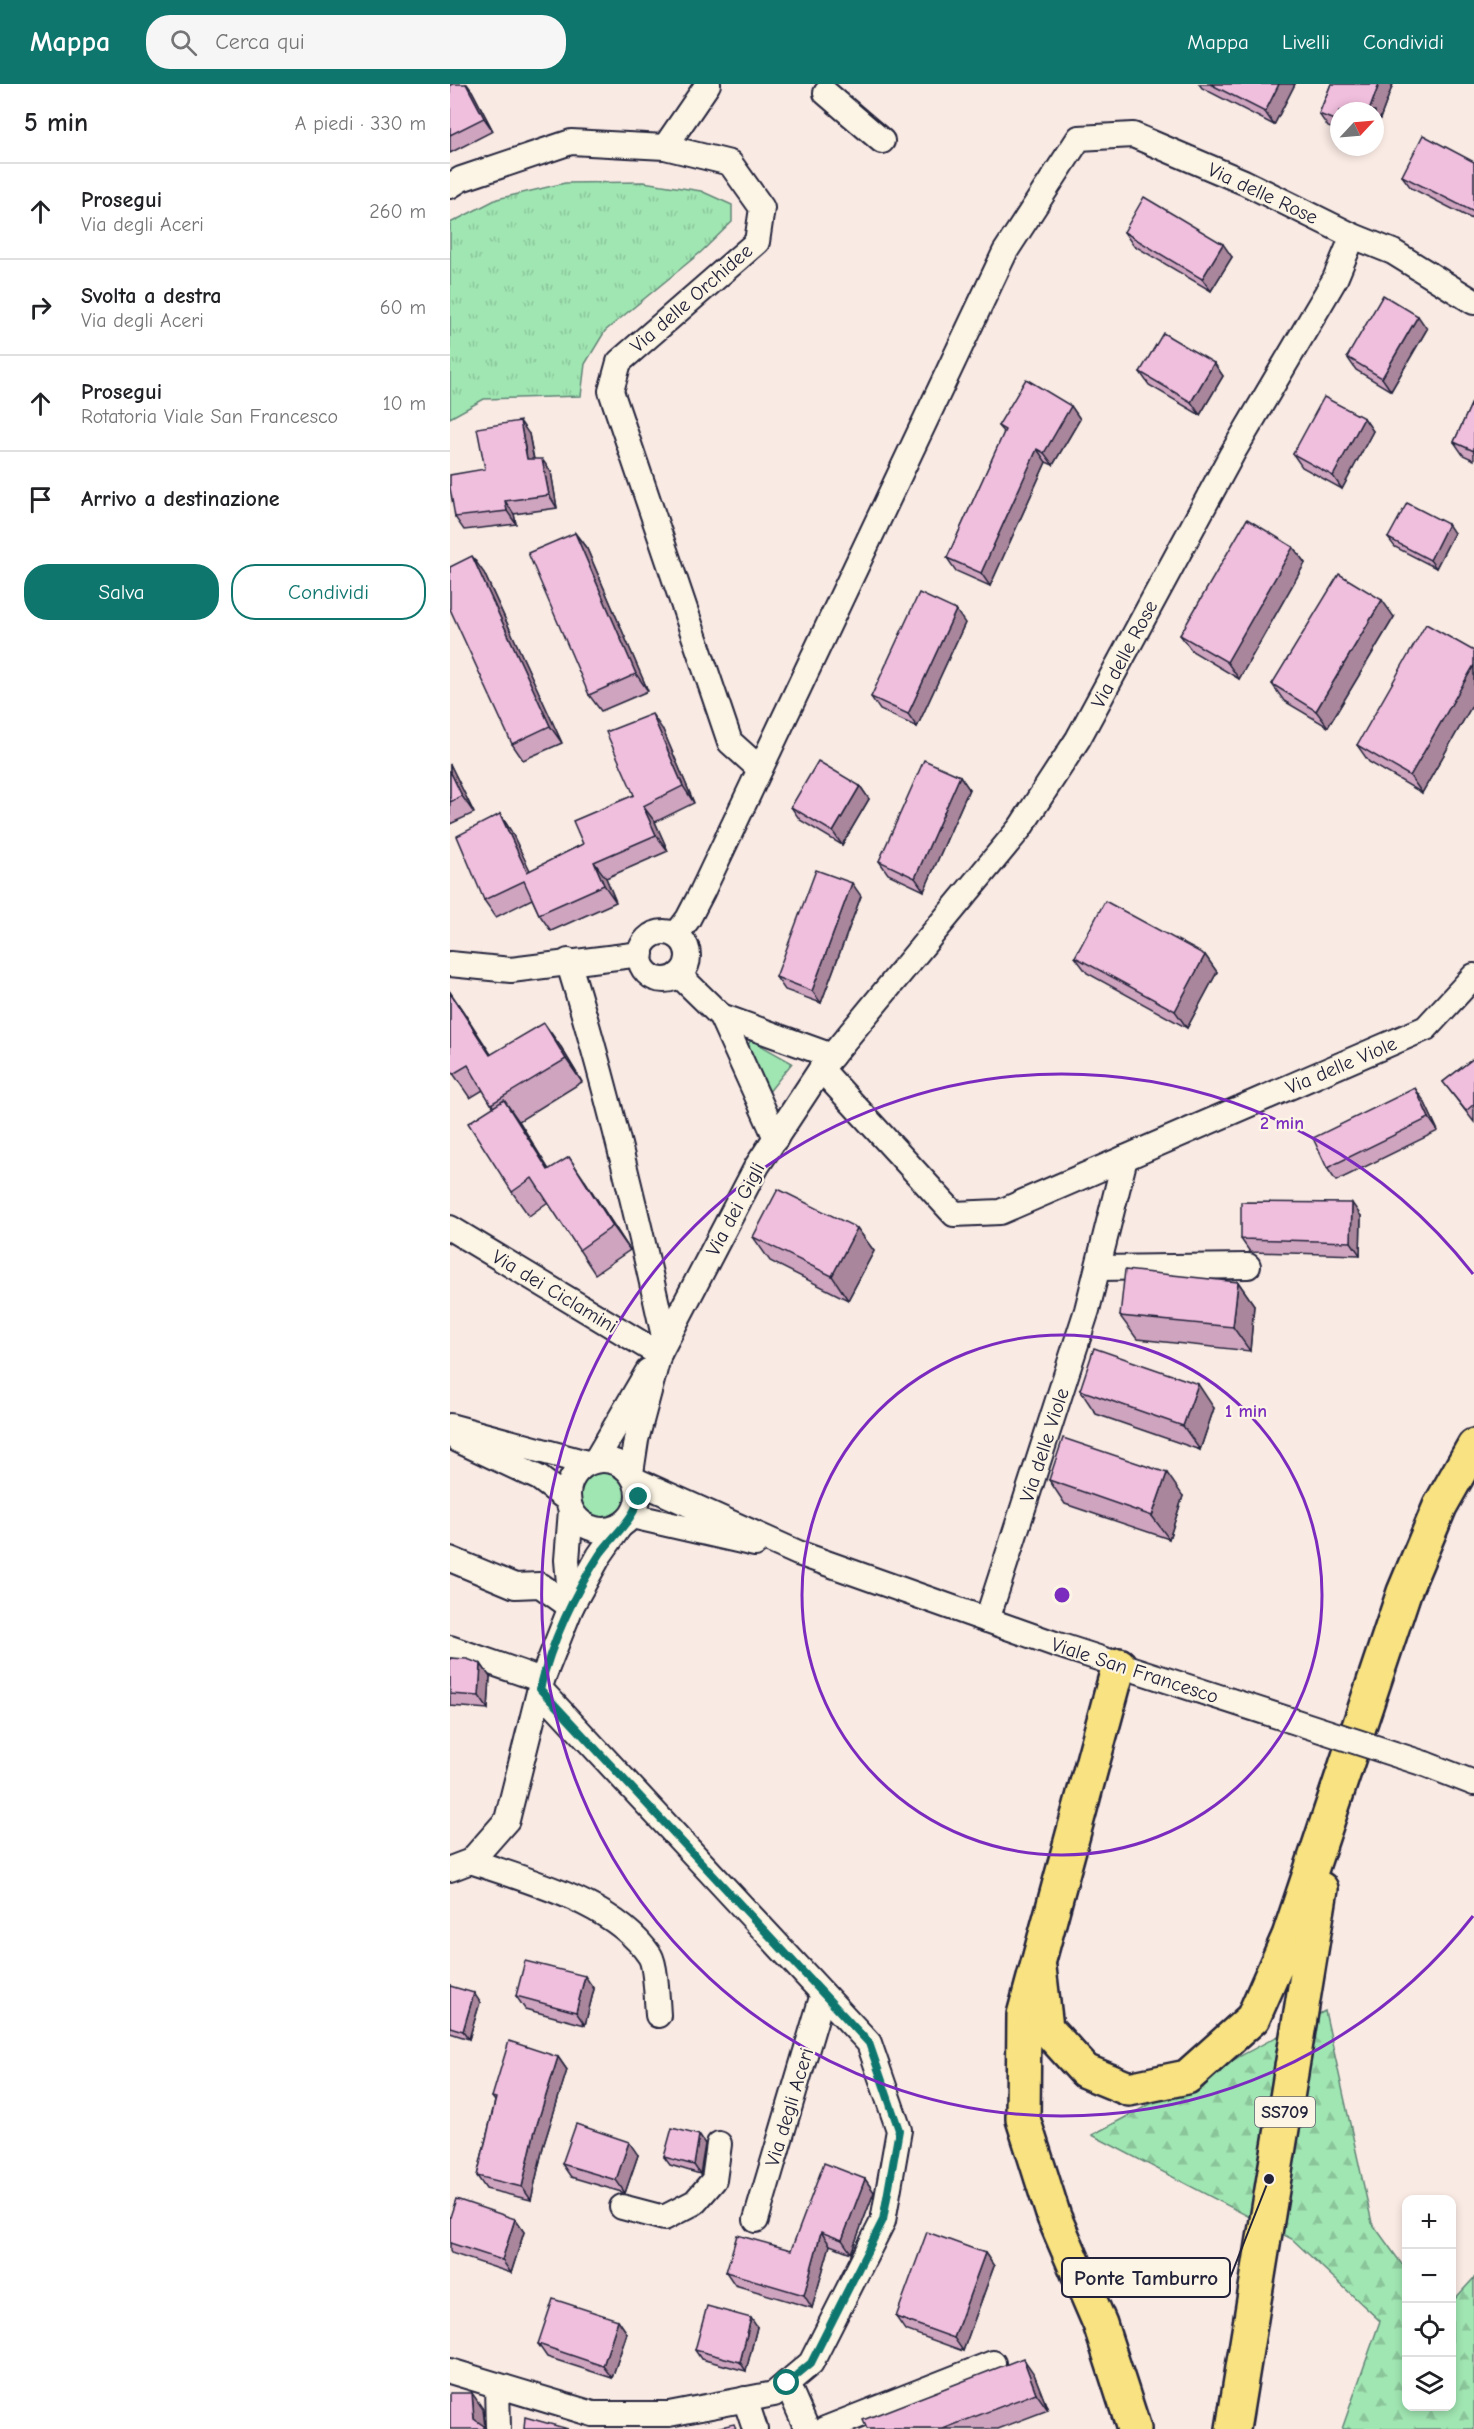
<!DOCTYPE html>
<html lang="it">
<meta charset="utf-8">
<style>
:root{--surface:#fff;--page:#f6f6f6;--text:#202124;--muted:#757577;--line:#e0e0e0;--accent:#0f766e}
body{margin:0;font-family:"Comic Neue",sans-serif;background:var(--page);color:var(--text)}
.controls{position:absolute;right:18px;bottom:18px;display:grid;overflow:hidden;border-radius:12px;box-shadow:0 3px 9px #0003}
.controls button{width:54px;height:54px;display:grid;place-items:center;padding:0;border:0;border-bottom:2px solid var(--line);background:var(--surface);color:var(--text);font:30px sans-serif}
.compass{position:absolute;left:880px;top:18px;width:54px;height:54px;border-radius:50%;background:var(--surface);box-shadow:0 3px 9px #0003;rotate:64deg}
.stop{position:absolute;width:18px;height:18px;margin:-14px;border:4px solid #0f766e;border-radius:50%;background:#fff}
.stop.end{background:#0f766e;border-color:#fff;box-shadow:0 2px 6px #0008}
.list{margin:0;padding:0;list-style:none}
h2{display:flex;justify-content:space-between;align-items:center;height:78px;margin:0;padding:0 24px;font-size:26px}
h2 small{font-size:20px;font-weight:400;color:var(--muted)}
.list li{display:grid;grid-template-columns:39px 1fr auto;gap:18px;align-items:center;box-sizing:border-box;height:96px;padding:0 24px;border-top:2px solid var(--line)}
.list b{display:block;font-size:22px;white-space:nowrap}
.list p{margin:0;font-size:20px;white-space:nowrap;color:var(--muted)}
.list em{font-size:20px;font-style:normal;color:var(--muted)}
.actions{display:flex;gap:12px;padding:18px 24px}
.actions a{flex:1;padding:14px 0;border:2px solid var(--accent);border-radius:24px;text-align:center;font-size:21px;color:var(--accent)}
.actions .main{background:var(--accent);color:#fff}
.icon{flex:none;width:33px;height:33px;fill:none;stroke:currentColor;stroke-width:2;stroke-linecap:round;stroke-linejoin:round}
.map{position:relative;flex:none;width:1024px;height:2345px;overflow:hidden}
header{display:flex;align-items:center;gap:36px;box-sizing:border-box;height:84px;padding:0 30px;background:var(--accent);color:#fff}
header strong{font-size:28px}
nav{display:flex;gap:33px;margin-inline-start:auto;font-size:21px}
.search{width:420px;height:54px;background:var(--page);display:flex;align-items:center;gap:15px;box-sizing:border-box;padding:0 21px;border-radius:24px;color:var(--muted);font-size:22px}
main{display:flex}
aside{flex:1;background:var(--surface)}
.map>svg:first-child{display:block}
</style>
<header>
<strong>Mappa</strong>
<div class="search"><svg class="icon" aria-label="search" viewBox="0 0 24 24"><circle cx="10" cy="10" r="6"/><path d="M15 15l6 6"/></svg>Cerca qui</div>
<nav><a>Mappa</a><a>Livelli</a><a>Condividi</a></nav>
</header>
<main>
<aside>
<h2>5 min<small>A piedi · 330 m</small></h2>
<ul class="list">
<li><svg class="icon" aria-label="ahead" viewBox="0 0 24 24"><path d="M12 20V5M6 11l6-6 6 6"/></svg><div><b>Prosegui</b><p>Via degli Aceri</p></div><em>260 m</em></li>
<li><svg class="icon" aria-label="right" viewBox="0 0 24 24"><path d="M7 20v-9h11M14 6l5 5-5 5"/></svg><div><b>Svolta a destra</b><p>Via degli Aceri</p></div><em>60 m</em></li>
<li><svg class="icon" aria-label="ahead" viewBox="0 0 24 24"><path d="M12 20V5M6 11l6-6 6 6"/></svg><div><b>Prosegui</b><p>Rotatoria Viale San Francesco</p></div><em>10 m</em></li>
<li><svg class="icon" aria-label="arrive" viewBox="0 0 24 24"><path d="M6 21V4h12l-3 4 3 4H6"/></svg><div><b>Arrivo a destinazione</b></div></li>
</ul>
<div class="actions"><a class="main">Salva</a><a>Condividi</a></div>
</aside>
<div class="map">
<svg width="1024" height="2345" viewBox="0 0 1024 2345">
<defs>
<pattern id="forest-firs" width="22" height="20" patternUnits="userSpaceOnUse" patternTransform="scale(1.5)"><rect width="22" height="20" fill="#a0e6b2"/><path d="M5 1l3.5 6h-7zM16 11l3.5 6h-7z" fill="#8ac59a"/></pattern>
<pattern id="park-tufts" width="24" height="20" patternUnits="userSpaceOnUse" patternTransform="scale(1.5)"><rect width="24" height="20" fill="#a0e6b2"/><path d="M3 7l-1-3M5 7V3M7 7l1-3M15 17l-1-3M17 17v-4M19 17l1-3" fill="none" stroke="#8ac59a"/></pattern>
</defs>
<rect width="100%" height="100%" fill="#faeae4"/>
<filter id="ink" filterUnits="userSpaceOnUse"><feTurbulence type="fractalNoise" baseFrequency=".0167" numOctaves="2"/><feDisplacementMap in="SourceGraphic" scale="12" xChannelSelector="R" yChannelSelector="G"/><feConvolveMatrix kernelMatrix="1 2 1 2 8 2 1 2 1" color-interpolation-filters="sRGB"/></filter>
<g filter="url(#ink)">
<!-- green -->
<g fill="#a0e6b2" stroke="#618476" stroke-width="1.5">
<path d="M301,956l41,23 -24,30 -25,-40z"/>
<circle cx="152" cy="1409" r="26"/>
</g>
<!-- forest -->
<path fill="url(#forest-firs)" stroke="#618476" stroke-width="1.5" d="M875,1927l47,212 34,47v136h46v-104l22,-24v151h-132l38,-108 -88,-82 -200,-104z"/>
<!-- park -->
<path fill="url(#park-tufts)" stroke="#618476" stroke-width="1.5" d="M193,98l58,9 31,14v17l-31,30 -96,79 -20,33 -4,32 -97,3 -34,19v-195l47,-24 68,-16z"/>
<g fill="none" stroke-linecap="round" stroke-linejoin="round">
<defs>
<g id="minor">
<path d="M376,9l56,48"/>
<path d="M215,63l43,-63"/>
<path d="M0,102l11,-7 110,-37 94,5 65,16 32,45 -5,34 -138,120 -8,29 119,351 30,27"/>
<path d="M903,152l40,16 81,50"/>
<circle cx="214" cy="872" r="24"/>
<path d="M118,877c39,126 69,252 97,380"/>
<path d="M0,880l61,6 130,-16"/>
<path d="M229,891l42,41 55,122"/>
<path d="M271,932l111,40"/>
<path d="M371,985l133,145 46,-2 426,-184 48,-52"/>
<path d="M0,1144l209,126"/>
<path d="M648,1184l150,-2"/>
<path d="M0,1342l137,37"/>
<path d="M8,1356l81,38 29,22"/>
<circle cx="153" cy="1411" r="35"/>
<path d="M146,1376l52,-89"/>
<path d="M181,1389l5,-33 23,-86 98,-188 64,-97 199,-241 58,-89 154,-285 103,-175 18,-43 -109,-54 -111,-47 -54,3 -74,114 -303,640 -14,27 -12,16"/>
<path d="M185,1396l163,73 257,91 235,76"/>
<path d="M182,1432l123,28"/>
<path d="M0,1475l65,27 25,-1 31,22"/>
<path d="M121,1523l-4,-47 4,-50"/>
<path d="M537,1536l100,-310 38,-152"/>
<path d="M0,1564l92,32"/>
<path d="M975,1680l49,19"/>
<path d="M21,1777c59,21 143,41 179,95 6,10 7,46 8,59"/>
<path d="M0,1785l21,-8 36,-41 35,-140 29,-73 28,-51 21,-30"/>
<path d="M172,2123l42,11 31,-16 19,-22 5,-36"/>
<path d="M306,2136l67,-226"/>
<path d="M0,2287l143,43h76l105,-20 37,-31 72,-142 16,-91 -30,-87 -329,-354"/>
<path d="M337,2299l20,46"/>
<path d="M47,2302l1,43"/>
<path d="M295,2315l10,30"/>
<path d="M375,2345l168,-66"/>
</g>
<g id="highway">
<path d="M669,1581l-95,350 -1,104 31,98 46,107 34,105"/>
<path d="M589,1884l7,60 39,43 44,18 58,-12 66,-59 36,-82 115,-344 36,-86 34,-60"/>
<path d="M783,2345l88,-540"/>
</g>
</defs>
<!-- minor casing -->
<use href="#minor" stroke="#22223b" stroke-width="28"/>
<!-- highway casing -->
<use href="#highway" stroke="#22223b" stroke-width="38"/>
<!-- minor -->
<use href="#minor" stroke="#fcf5e5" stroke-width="24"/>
<!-- highway -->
<use href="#highway" stroke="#f8e281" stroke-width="33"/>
<defs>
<path id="minor-bridge" d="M840,1636l135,44"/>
</defs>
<!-- minor-bridge casing -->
<use href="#minor-bridge" stroke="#22223b" stroke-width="28" stroke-linecap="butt"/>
<!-- minor-bridge -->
<use href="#minor-bridge" stroke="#fcf5e5" stroke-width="24"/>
</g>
<!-- wall -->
<g fill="#cfa4bf" stroke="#22223b" stroke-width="1.5">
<path d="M749,0h96l-21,41 -72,-37z"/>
<path d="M881,0h62l-18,48v-21h-36v20l-11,-4 -9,-13z"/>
<path d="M0,1l22,6 21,40 -43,22z"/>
<path d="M1024,78v58l-63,-32 -9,-12z"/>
<path d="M674,148l108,25 -21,34 -78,-46z"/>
<path d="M977,245l-36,62 -35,-21 -9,-13z"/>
<path d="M764,279l9,13 -23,39 -51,-30 -9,-13z"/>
<path d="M1024,314v62l-11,-5 -9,-13z"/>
<path d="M621,322l9,13 -27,46 -7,-3 -56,124 -34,-15 -9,-13 57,-125 -6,-7z"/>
<path d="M914,334l9,13 -31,58 -40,-22 -9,-13z"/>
<path d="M79,350l5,25 17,13 6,36 -43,6 2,10 -52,6 -9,-13 30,-48z"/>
<path d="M125,449l12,16 61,142 -47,20 -12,-16z"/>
<path d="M1004,449l-18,35 -41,-21 -7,-9z"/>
<path d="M843,463l12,16 -66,116 -47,-28 -12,-16z"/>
<path d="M34,489l78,170 -39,17 -11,-16z"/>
<path d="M944,533l-66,110 -44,-26 -12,-17z"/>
<path d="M515,539l-48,104 -37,-17 -9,-13z"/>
<path d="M1024,567v51l-52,91 -53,-31 -12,-17z"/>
<path d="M213,646l31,73 -39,19 13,29 -62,27 10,24 -65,29 -12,-17 -7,-15 -36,18 -12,-17 16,-86 11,17 19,40 53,-27 51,-49z"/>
<path d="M0,680l24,49 -24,11z"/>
<path d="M510,692l9,13 -45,102 -36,-17 -9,-13z"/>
<path d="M410,702l9,13 -27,46 -42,-25 -9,-13z"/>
<path d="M411,812l-40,107 -36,-13 -9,-13z"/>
<path d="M755,871l12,17 -30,56 -100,-55 -12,-16z"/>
<path d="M0,908l41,63 70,-8 21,35 -63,39 30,49 36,11 45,69 -35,24 -47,-72 -19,14 -17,-24 -19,-86 -10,-16 -13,8 -20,-29z"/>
<path d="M1024,974v64l-31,-40z"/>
<path d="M974,1017l14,30 -102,50 -9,-13z"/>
<path d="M911,1132l-1,39 -110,-3 -9,-13z"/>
<path d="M407,1144l17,23 -26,49 -78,-39 -17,-24z"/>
<path d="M788,1198l16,23 -4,46 -113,-12 -17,-23z"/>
<path d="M630,1306l134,18 -14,42 -104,-36z"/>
<path d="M599,1396l134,16 -14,43 -104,-35z"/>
<path d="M0,1574l31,6 9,13 -2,32 -38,-3z"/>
<path d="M0,1902l30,16 -11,37 -19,-6z"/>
<path d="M144,1905l-9,36 -60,-16 -9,-13z"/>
<path d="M108,1973l9,13 -24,77 -12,53 -45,-11 -9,-13 18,-75 -3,-4z"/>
<path d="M249,2051l6,9 -5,30 -30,-9 -6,-8z"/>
<path d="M188,2071l-13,38 -54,-16 -9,-13z"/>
<path d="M415,2095l9,13 -23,61 -21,-8 -18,63 -77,-23 -9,-13 65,-22z"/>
<path d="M0,2133l65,2 9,13 -13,41 -60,-20 -1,-2z"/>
<path d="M535,2169l9,13 -31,85 -58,-21 -9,-13z"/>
<path d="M168,2236l9,13 -15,45 -65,-21 -9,-13z"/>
<path d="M307,2243l-11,44 -45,-12 -6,-9z"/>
<path d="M584,2290l14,36 -50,19h-131z"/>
</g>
<!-- shaded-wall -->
<g fill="#a9869b" stroke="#22223b" stroke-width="1.5">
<path d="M16,0h1l5,7 21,40 -9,-13z"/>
<path d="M829,0h16l-21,41 -9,-13z"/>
<path d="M929,0h14l-18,48v-21h-6z"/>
<path d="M773,160l9,13 -21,34 -9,-12z"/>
<path d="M968,232l9,13 -36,62 -9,-13z"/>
<path d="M764,279l9,13 -23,39 -9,-13z"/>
<path d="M621,322l9,13 -27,46 -9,-12z"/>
<path d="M914,334l9,13 -31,58 -9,-13z"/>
<path d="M70,337l9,13 7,38 -9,-13z"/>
<path d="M587,365l9,13 -56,124 -9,-13z"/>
<path d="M92,375l9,13 6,36 -8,-13z"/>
<path d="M55,417l9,13 2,10 -9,-13z"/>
<path d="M998,440l6,9 -18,35 -6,-8z"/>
<path d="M125,449l12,16 61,142 -12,-17z"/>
<path d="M843,463l12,16 -66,116 -12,-17z"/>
<path d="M22,472l12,17 78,170 -12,-17z"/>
<path d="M932,516l12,17 -66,110 -12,-16z"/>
<path d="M506,526l9,13 -48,104 -9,-13z"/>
<path d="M1024,581v37l-52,91 -12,-17z"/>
<path d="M202,630l11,16 31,73 -11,-17z"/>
<path d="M0,680l24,49 -12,-17 -12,-25z"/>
<path d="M510,692l9,13 -45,102 -9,-13z"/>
<path d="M410,702l9,13 -27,46 -9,-13z"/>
<path d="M193,722l12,16 13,29 -12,-16z"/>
<path d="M50,730l11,17 28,58 -12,-17z"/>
<path d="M144,778l12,16 10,24 -12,-17z"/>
<path d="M402,799l9,13 -40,107 -9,-12z"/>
<path d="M755,871l12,17 -30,56 -12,-17z"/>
<path d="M0,908l13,19 44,68 -17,-24z"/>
<path d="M94,939l17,24 21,35 -16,-23z"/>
<path d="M965,1004l9,13 14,30 -9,-13z"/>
<path d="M54,1016l16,23 44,71 -16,-24z"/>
<path d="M119,1073l16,24 45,69 -17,-24z"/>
<path d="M902,1119l9,13 -1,39 -9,-13z"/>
<path d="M407,1144l17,23 -26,49 -16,-24z"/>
<path d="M788,1198l16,23 -4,46 -17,-24z"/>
<path d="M748,1300l16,24 -14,42 -17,-24z"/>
<path d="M717,1389l16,23 -14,43 -17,-23z"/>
<path d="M31,1580l9,13 -2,32 -9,-13z"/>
<path d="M135,1892l9,13 -9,36 -9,-13z"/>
<path d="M24,1909l6,9 -11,37 -6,-8z"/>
<path d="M108,1973l9,13 -24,77 -12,53 -9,-13 12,-53z"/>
<path d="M249,2051l6,9 -5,30 -6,-9z"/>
<path d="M179,2058l9,13 -13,38 -9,-13z"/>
<path d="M415,2095l9,13 -23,61 -9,-13z"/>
<path d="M65,2135l9,13 -13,41 -9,-13z"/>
<path d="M371,2148l9,13 -18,63 -8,-13z"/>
<path d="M535,2169l9,13 -31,85 -9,-13z"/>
<path d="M301,2234l6,9 -11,44 -6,-9z"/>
<path d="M168,2236l9,13 -15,45 -9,-12z"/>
<path d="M573,2274l11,16 14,36 -12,-17z"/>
<path d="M22,2309l11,16 2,18 1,2h-5l-7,-10z"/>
</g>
<!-- building -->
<g fill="#f1bfde" stroke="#22223b" stroke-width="1.5">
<path d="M3,0h13l18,34 -34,17v-50z"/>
<path d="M760,0h69l-14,28z"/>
<path d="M881,0h48l-10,27h-30v11l-20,-8z"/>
<path d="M973,51l51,27v50l-72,-36z"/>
<path d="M694,113l79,47 -21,35 -78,-47z"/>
<path d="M933,211l35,21 -36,62 -35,-21z"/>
<path d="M713,249l51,30 -23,39 -51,-30z"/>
<path d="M576,295l45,27 -27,47 -7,-4 -56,124 -34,-15 58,-128 -7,-4z"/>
<path d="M874,313l40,21 -31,58 -40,-22z"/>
<path d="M1024,314v53l-20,-9z"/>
<path d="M70,337l7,38h15l7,36 -44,6 2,10 -52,6 -5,-29v-13l35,-6 -8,-41z"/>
<path d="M957,419l41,21 -18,36 -42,-22z"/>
<path d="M797,435l46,28 -66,115 -47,-27z"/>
<path d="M125,449l61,141 -47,21 -61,-142z"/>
<path d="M22,472l78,170 -38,18 -62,-135v-42z"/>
<path d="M889,490l43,26 -66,111 -44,-27z"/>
<path d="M469,509l37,17 -48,104 -37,-17z"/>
<path d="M976,540l48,27v14l-64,111 -53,-31z"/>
<path d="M202,630l31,72 -40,20 13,29 -62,27 10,23 -65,29 -15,-33 -40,19 -27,-64 43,-22 27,58 56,-28 -10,-23 61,-26 -28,-63z"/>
<path d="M474,676l36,16 -45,102 -36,-17z"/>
<path d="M368,677l42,25 -27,46 -42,-25z"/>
<path d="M0,687l12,25 -12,6z"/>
<path d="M366,786l36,13 -40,108 -36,-14z"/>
<path d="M655,817l100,54 -30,56 -100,-54z"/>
<path d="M0,909l40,62 54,-32 22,36 -75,45 -23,-39 -15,9 -3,-5z"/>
<path d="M1024,974v46l-8,7 -23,-29z"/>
<path d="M965,1004l14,30 -102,50 -14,-30z"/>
<path d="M54,1016l44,70 21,-13 44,69 -34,24 -47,-72 -20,14 -44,-69z"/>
<path d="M328,1105l79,39 -25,48 -79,-39z"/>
<path d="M791,1118l111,1 -1,39 -110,-3z"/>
<path d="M675,1186l113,12 -5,45 -113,-11z"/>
<path d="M644,1264l104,36 -15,42 -103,-36z"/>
<path d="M613,1354l104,35 -15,43 -103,-36z"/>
<path d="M0,1574l17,1 14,5 -2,32 -29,-2z"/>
<path d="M75,1877l60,15 -9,36 -60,-16z"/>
<path d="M0,1902l24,7 -11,38 -13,-4z"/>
<path d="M59,1957l49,16 -24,77 -12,53 -45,-11 19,-78 -4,-1z"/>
<path d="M126,2040l53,18 -13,38 -54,-16z"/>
<path d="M222,2044l27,7 -5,30 -30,-8z"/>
<path d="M374,2079l41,16 -23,61 -21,-8 -17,63 -78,-23 11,-37 54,15z"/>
<path d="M6,2115l59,20 -13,41 -52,-17v-26z"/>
<path d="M477,2148l58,21 -31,85 -58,-21z"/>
<path d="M103,2215l65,21 -15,46 -65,-22z"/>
<path d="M257,2222l44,12 -11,44 -45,-12z"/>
<path d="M573,2274l13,35 -93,36h-76l-4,-9z"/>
<path d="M0,2309h22l2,26 10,7v3h-34z"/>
<path d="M75,2333l43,12h-44z"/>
<path d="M284,2340l2,5h-25z"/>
</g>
</g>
<g fill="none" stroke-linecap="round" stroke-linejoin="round" filter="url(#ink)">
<!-- route -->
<path stroke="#0f766e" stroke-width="8" d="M189,1413c-3,20 -27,40 -39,57 -26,40 -49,89 -60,135l329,354 30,87 -16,90 -72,143 -24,20"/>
</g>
<!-- distance rings -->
<g fill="none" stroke="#7b2cbf" stroke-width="3">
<circle cx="612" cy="1511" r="260"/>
<path d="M1023 1832A521 521 0 1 1 1023 1190"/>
</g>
<g text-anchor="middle" stroke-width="4.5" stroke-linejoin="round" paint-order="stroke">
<!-- shield labels -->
<rect fill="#fcf5e5" stroke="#63616e" stroke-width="1.5" x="805" y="2013" width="60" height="30" rx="4.5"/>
<g font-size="18" font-weight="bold" fill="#22223b">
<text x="835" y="2034">SS709</text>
</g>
<!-- street labels -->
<g font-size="20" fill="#22223b" stroke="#fcf5e5">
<text transform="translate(813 109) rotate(25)" y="7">Via delle Rose</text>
<text transform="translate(241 214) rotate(-41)" y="7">Via delle Orchidee</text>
<text transform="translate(674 570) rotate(-62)" y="7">Via delle Rose</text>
<text transform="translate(891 981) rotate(-23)" y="7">Via delle Viole</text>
<text transform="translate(285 1125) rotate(-62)" y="7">Via dei Gigli</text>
<text transform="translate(105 1207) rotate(31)" y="7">Via dei Ciclamini</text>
<text transform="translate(594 1361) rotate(-72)" y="7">Via delle Viole</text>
<text transform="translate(685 1586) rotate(18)" y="7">Viale San Francesco</text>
<text transform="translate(339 2023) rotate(-73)" y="7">Via degli Aceri</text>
</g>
</g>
<circle cx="612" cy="1511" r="9" fill="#7b2cbf" stroke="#fcf5e5" stroke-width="3"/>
<g font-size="18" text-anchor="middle" font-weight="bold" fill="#7b2cbf" stroke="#fcf5e5" stroke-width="4.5" stroke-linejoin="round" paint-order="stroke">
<text x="832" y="1045">2 min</text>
<text x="796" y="1333">1 min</text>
</g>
<!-- callouts -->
<path fill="none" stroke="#22223b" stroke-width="2" d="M819 2095L780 2194"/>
<circle fill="#22223b" stroke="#fcf5e5" stroke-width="2" cx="819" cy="2095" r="6"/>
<rect fill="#fcf5e5" stroke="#22223b" stroke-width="2" x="612" y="2174" width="168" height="39" rx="6"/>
<g font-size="21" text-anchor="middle" font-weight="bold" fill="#22223b">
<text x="696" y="2201">Ponte Tamburro</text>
</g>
</svg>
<div class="controls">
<button>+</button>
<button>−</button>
<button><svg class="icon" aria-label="locate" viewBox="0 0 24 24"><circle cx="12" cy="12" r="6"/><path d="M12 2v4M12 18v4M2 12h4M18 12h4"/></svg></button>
<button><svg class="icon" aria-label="layers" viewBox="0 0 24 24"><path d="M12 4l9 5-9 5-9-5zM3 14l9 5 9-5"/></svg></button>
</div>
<svg class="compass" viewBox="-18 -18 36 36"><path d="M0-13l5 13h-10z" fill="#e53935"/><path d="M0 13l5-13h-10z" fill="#757577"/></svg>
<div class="stop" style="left:337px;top:2299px"></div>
<div class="stop end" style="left:189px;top:1413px"></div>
</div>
</main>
